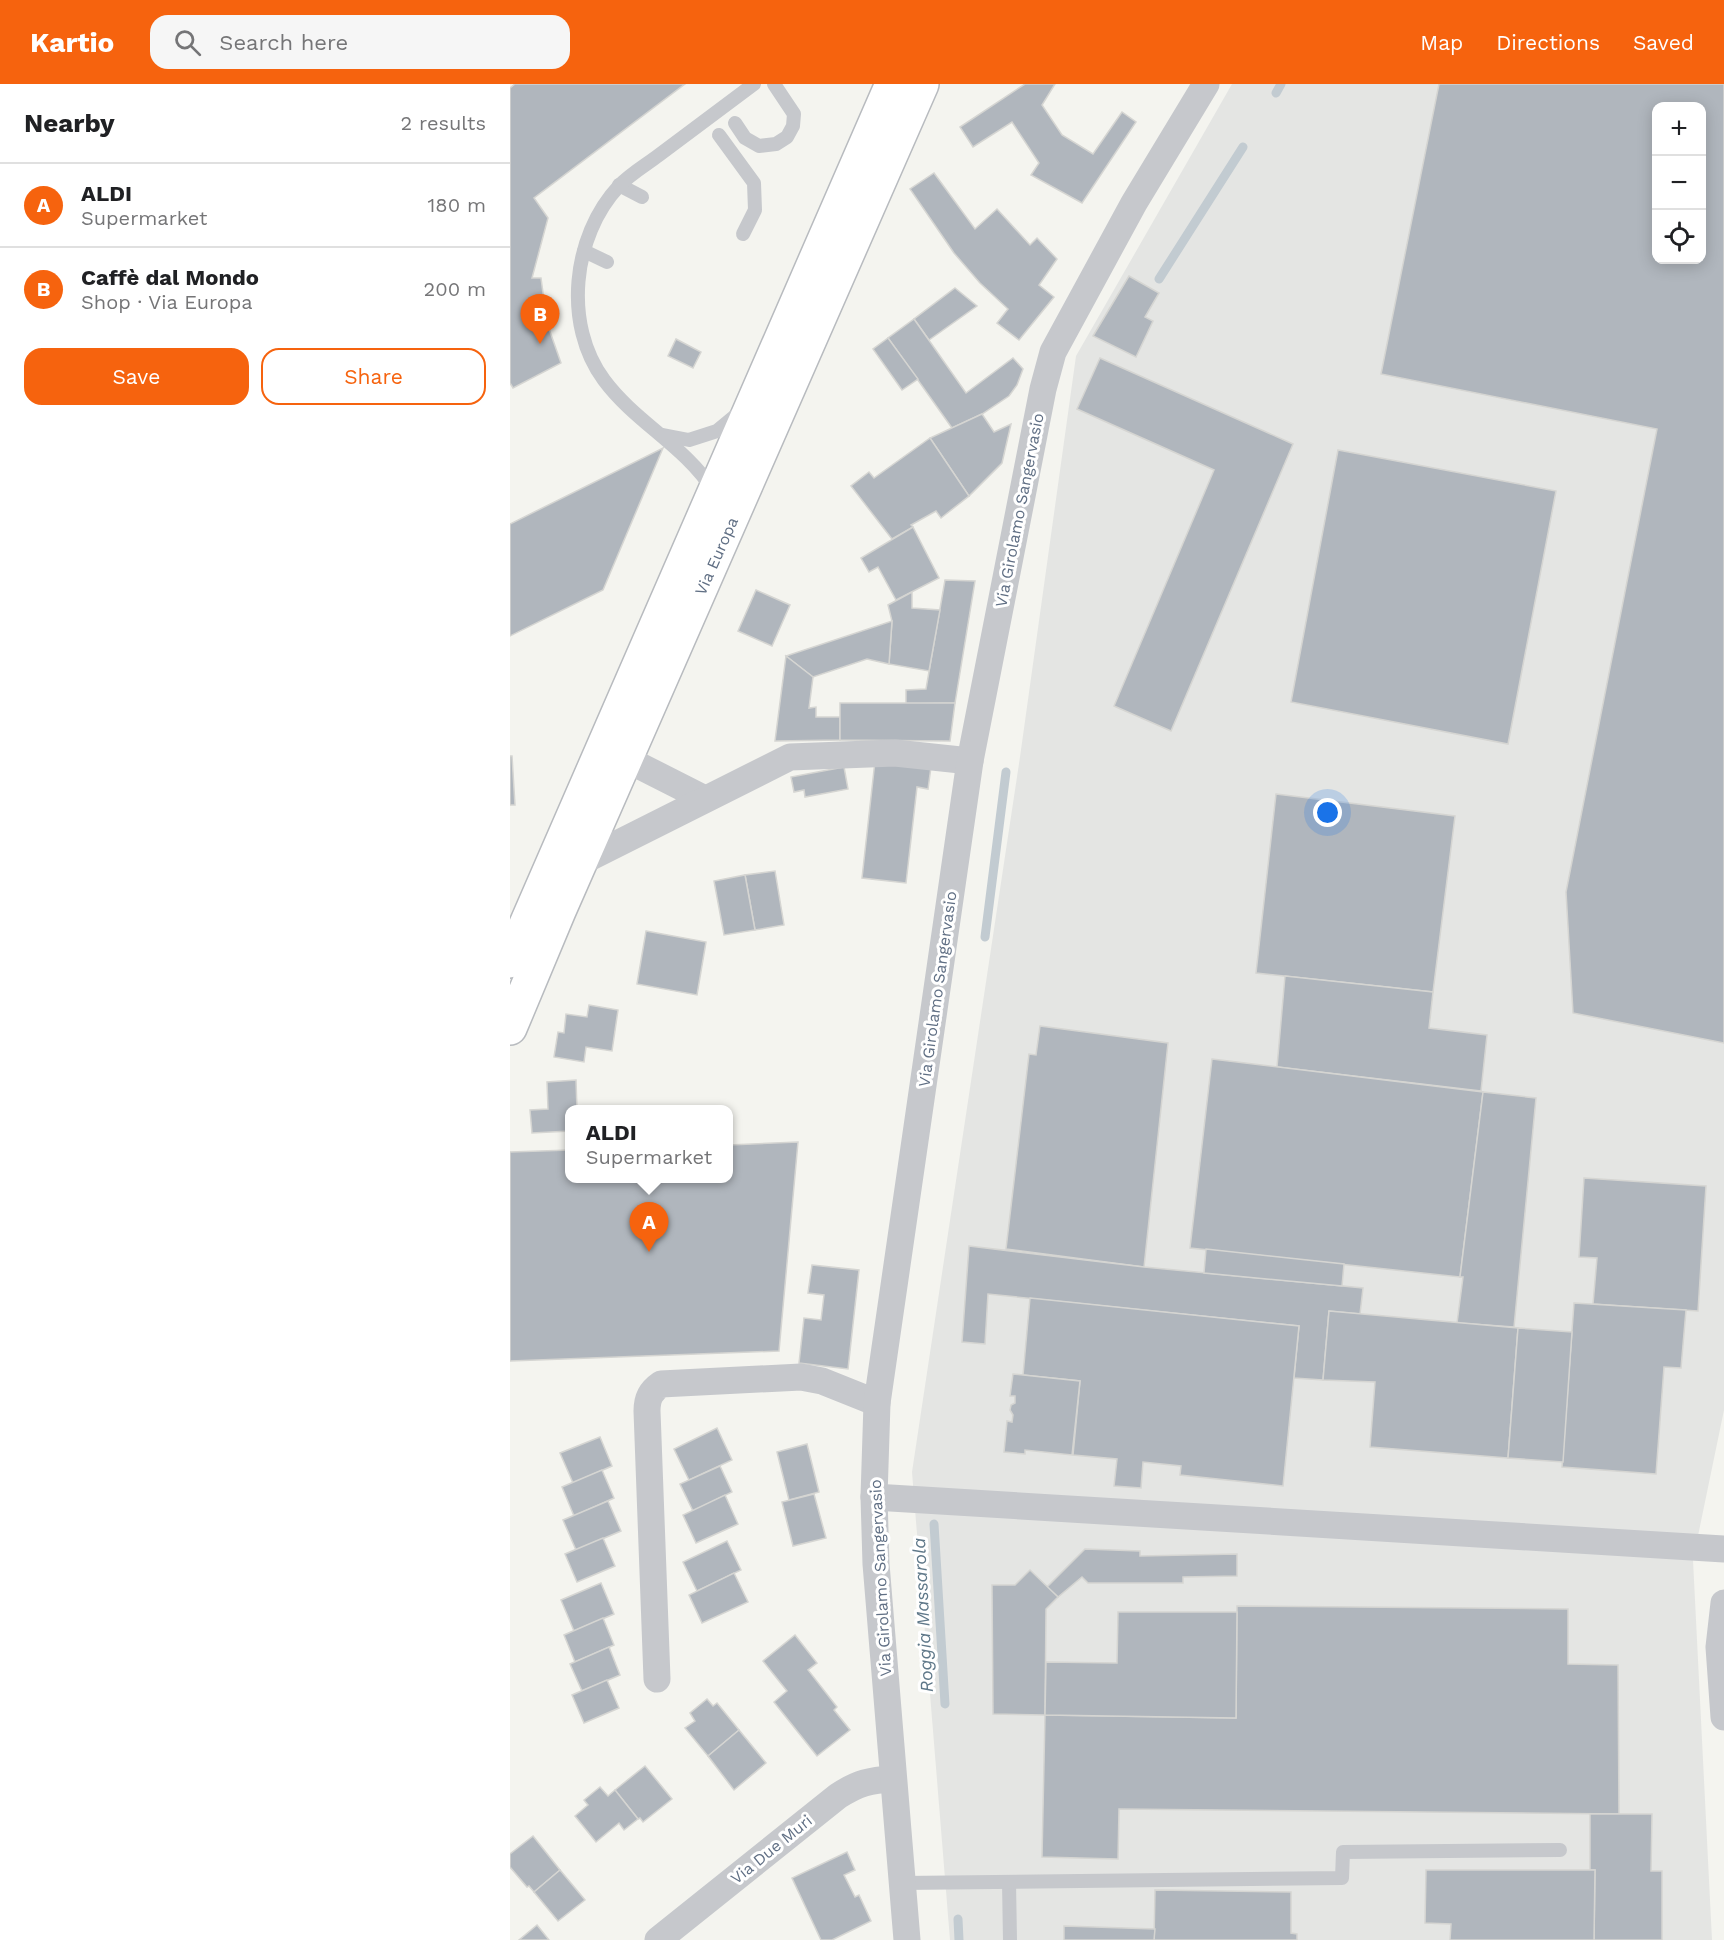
<!DOCTYPE html>
<meta charset="utf-8">
<style>
:root{--surface:#fff;--page:#f6f6f6;--text:#202124;--muted:#757577;--line:#e0e0e0;--accent:#f6630e}
body{margin:0;font-family:"Work Sans",sans-serif;background:var(--page);color:var(--text)}
.controls{position:absolute;right:18px;top:18px;display:grid;overflow:hidden;border-radius:12px;box-shadow:0 3px 15px #0003}
.controls button{width:54px;height:54px;display:grid;place-items:center;padding:0;border:0;border-bottom:2px solid var(--line);background:var(--surface);color:var(--text);font:30px sans-serif}
.you{position:absolute;left:818px;top:729px;width:21px;height:21px;margin:-15px;border:4px solid #fff;border-radius:50%;background:#1a73e8;box-shadow:0 0 0 9px #1a73e833}
.badge{display:grid;place-items:center;width:39px;height:39px;border-radius:50%;background:var(--accent);color:#fff;font-size:20px;font-weight:700}
.pin{position:absolute;translate:-50% -50px;filter:drop-shadow(0 2px 3px #0008)}
.pin::after{content:'';position:absolute;top:32px;width:21px;height:18px;background:inherit;clip-path:polygon(0 0,100% 0,50% 100%)}
.popup{position:absolute;left:55px;top:1021px;width:168px;height:78px;box-sizing:border-box;display:grid;place-content:center;border-radius:12px;background:var(--surface);filter:drop-shadow(0 2px 4px #0005);font-size:20px;white-space:nowrap;color:var(--muted)}
.popup b{font-size:22px;color:var(--text)}
.popup::after{content:'';position:absolute;left:50%;top:100%;margin-left:-12px;border:12px solid transparent;border-top-color:var(--surface)}
.list{margin:0;padding:0;list-style:none}
h2{display:flex;justify-content:space-between;align-items:center;height:78px;margin:0;padding:0 24px;font-size:26px}
h2 small{font-size:20px;font-weight:400;color:var(--muted)}
.list li{display:grid;grid-template-columns:39px 1fr auto;gap:18px;align-items:center;box-sizing:border-box;height:84px;padding:0 24px;border-top:2px solid var(--line)}
.list b{display:block;font-size:22px;white-space:nowrap}
.list p{margin:0;font-size:20px;white-space:nowrap;color:var(--muted)}
.list em{font-size:20px;font-style:normal;color:var(--muted)}
.actions{display:flex;gap:12px;padding:18px 24px}
.actions a{flex:1;padding:14px 0;border:2px solid var(--accent);border-radius:18px;text-align:center;font-size:21px;color:var(--accent)}
.actions .main{background:var(--accent);color:#fff}
.icon{flex:none;width:33px;height:33px;fill:none;stroke:currentColor;stroke-width:2;stroke-linecap:round;stroke-linejoin:round}
.map{position:relative;flex:none;width:1214px;height:1856px;overflow:hidden}
header{display:flex;align-items:center;gap:36px;box-sizing:border-box;height:84px;padding:0 30px;background:var(--accent);color:#fff}
header strong{font-size:28px}
nav{display:flex;gap:33px;margin-inline-start:auto;font-size:21px}
.search{width:420px;height:54px;background:var(--page);display:flex;align-items:center;gap:15px;box-sizing:border-box;padding:0 21px;border-radius:18px;color:var(--muted);font-size:22px}
main{display:flex}
aside{flex:1;background:var(--surface)}
.map>svg:first-child{display:block}
</style>
<header>
<strong>Kartio</strong>
<div class="search"><svg class="icon" aria-label="search" viewBox="0 0 24 24"><circle cx="10" cy="10" r="6"/><path d="M15 15l6 6"/></svg>Search here</div>
<nav><a>Map</a><a>Directions</a><a>Saved</a></nav>
</header>
<main>
<aside>
<h2>Nearby<small>2 results</small></h2>
<ul class="list">
<li><span class="badge">A</span><div><b>ALDI</b><p>Supermarket</p></div><em>180 m</em></li>
<li><span class="badge">B</span><div><b>Caffè dal Mondo</b><p>Shop · Via Europa</p></div><em>200 m</em></li>
</ul>
<div class="actions"><a class="main">Save</a><a>Share</a></div>
</aside>
<div class="map">
<svg width="1214" height="1856" viewBox="0 0 1214 1856">
<rect width="100%" height="100%" fill="#f4f4ef"/>
<!-- built -->
<path fill="#e4e5e3" fill-rule="evenodd" d="M722,0h492v1326l-31,150 19,380h-762l-38,-468 108,-715 56,-401zM1146,22h46v154h-46z"/>
<g fill="none" stroke-linecap="round" stroke-linejoin="round">
<!-- stream -->
<g stroke="#c2cbd1" stroke-width="9">
<path d="M766,9l5,-9"/>
<path d="M649,195l84,-132"/>
<path d="M475,853l21,-165"/>
<path d="M424,1440l11,180"/>
<path d="M448,1835l1,21"/>
</g>
</g>
<!-- building -->
<g fill="#b0b6bd" stroke="#d5d5d2" stroke-width="1.5" fill-rule="evenodd">
<path d="M5,0h170l-151,114 14,20 -16,60h9l6,45 14,40 -48,25 -3,-5v-295z"/>
<path d="M515,0h30l-13,21 20,30 31,19 29,-42 14,10 -54,81 -51,-28 8,-12 -27,-41 -39,25 -13,-20z"/>
<path d="M929,0h285v959l-151,-30 -7,-121 91,-463 -276,-55zM1146,22h46v154h-46z"/>
<path d="M424,89l41,56 22,-20 33,36 7,-7 20,21 -18,26 15,12 -35,43 -22,-17 11,-14 -28,-26 -26,-30 -44,-64z"/>
<path d="M619,192l30,17 -14,24 8,4 -17,36 -43,-21z"/>
<path d="M445,204l22,18 -48,34 -15,-21z"/>
<path d="M404,235l52,74 47,-35 10,11 -6,16 -8,11 -27,18 -30,14 -64,-90z"/>
<path d="M378,254l30,41 -16,11 -29,-41z"/>
<path d="M166,255l25,13 -8,16 -25,-12z"/>
<path d="M590,274l193,86 -122,287 -57,-25 100,-236 -137,-61z"/>
<path d="M472,330l12,18 17,-8 -9,39 -33,33 -39,-58z"/>
<path d="M420,354l39,58 -28,22 -5,-7 -25,14 2,2 -21,12 -41,-53 18,-14 5,6z"/>
<path d="M153,364l-60,142 -93,46v-112z"/>
<path d="M828,366l218,41 -48,253 -217,-42z"/>
<path d="M403,443l26,51 -43,22 -18,-33 -9,5 -8,-14z"/>
<path d="M435,496l30,1 -20,122 -49,1v-14l20,-1z"/>
<path d="M246,506l34,15 -18,41 -34,-15z"/>
<path d="M402,508v16l28,2 -11,61 -40,-7 3,-43 -4,-16z"/>
<path d="M382,537l-3,43 -22,-5 -54,18 -27,-21z"/>
<path d="M276,572l27,21 -4,31 7,-1v10h24v23l-65,1z"/>
<path d="M330,619h115l-5,38 -110,-1z"/>
<path d="M0,672h2l3,49h-5z"/>
<path d="M365,677l56,6 -3,22 -11,-2 -11,96 -44,-5z"/>
<path d="M334,683l4,22 -43,8 -1,-7 -10,2 -3,-15z"/>
<path d="M766,710l179,22 -22,176 -177,-19z"/>
<path d="M265,787l9,54 -29,5 -10,-55z"/>
<path d="M235,791l10,55 -31,5 -10,-54z"/>
<path d="M136,847l60,11 -9,53 -60,-11z"/>
<path d="M775,892l148,16 -4,36 58,7 -6,56 -204,-24z"/>
<path d="M79,921l29,5 -6,41 -26,-4 -2,15 -30,-5 4,-25 6,1 2,-19 21,3z"/>
<path d="M530,942l128,17 -24,224 -138,-18 23,-195 7,1z"/>
<path d="M702,975l271,33 -23,185 -270,-29z"/>
<path d="M66,996l1,30h-7v21l-38,2 -2,-23 18,-1 -1,-27z"/>
<path d="M973,1008l53,6 -22,229 -57,-4 6,-46h-3z"/>
<path d="M288,1058l-19,209 -269,10v-209l60,-2v28h159v-33z"/>
<path d="M1074,1094l122,8 -8,125 -105,-7 4,-46 -18,-1z"/>
<path d="M459,1162l175,21 219,21 -3,26 -31,-3 -6,69 -29,-2 5,-52 -311,-32 -3,50 -23,-2z"/>
<path d="M696,1165l138,15 -2,22 -138,-13z"/>
<path d="M302,1181l47,5 -11,99 -49,-6 5,-45 17,2 3,-25 -16,-2z"/>
<path d="M520,1214l269,28 -16,160 -103,-11 1,-9 -38,-4 -2,26 -27,-2 3,-27 -44,-4 7,-74 -57,-6z"/>
<path d="M1064,1219l112,7 -5,58 -17,-1 -8,107 -94,-7z"/>
<path d="M819,1227l189,17 -10,130 -138,-11 5,-65 -52,-2z"/>
<path d="M1008,1244l54,4 -9,130 -55,-4z"/>
<path d="M503,1290l67,7 -8,74 -47,-5v4l-21,-2 3,-31 5,1 1,-7 -3,-5 1,-5 4,-2v-7h-5z"/>
<path d="M207,1344l15,32 -43,20 -15,-31z"/>
<path d="M90,1353l12,29 -39,17 -13,-30z"/>
<path d="M297,1360l12,48 -30,8 -12,-48z"/>
<path d="M210,1382l12,26 -39,19 -13,-27z"/>
<path d="M92,1386l12,28 -40,18 -12,-29z"/>
<path d="M304,1410l12,44 -33,8 -11,-44z"/>
<path d="M215,1411l13,29 -42,19 -13,-28z"/>
<path d="M98,1417l13,30 -45,19 -13,-30z"/>
<path d="M93,1454l12,28 -38,16 -12,-28z"/>
<path d="M217,1457l14,29 -44,21 -14,-29z"/>
<path d="M575,1465l55,2v5l97,-2v22l-54,1v6h-95l-6,-6 -24,20 -11,-10z"/>
<path d="M520,1486l28,27 -12,12 -1,106 -52,-1 -1,-129h23z"/>
<path d="M224,1489l14,29 -46,21 -13,-28z"/>
<path d="M91,1499l13,31 -40,17 -13,-31z"/>
<path d="M727,1522l331,3v55l50,1 1,149 -500,-5 -1,50 -76,-2 3,-142 191,3z"/>
<path d="M608,1528h119l-1,106 -191,-3 1,-53 71,1z"/>
<path d="M93,1534l11,27 -39,17 -11,-27z"/>
<path d="M285,1551l22,28 -9,7 29,37 -3,3 16,20 -33,26 -43,-54 13,-11 -24,-30z"/>
<path d="M99,1563l11,28 -38,16 -12,-27z"/>
<path d="M97,1596l12,28 -35,15 -12,-28z"/>
<path d="M197,1615l6,7 4,-3 22,27 -31,26 -23,-28 10,-7 -5,-8z"/>
<path d="M229,1646l27,33 -32,27 -26,-34z"/>
<path d="M135,1682l27,33 -29,23 -3,-4 -2,1 -23,-29z"/>
<path d="M90,1703l8,9 7,-6 23,29 -14,11 -5,-7 -23,19 -21,-26 13,-11 -4,-5z"/>
<path d="M1080,1730h62l-1,57h11v69h-68l1,-70h-5z"/>
<path d="M23,1752l27,34 -26,22 -5,-6 -2,1 -17,-20v-13z"/>
<path d="M337,1768l8,18 -11,5 11,22 4,-2 12,26 -39,19h-11l-29,-62z"/>
<path d="M50,1786l25,30 -27,21 -24,-29z"/>
<path d="M916,1786h169l-1,70h-144l1,-16 -26,-1z"/>
<path d="M645,1806l136,2v41l6,1v6h-143z"/>
<path d="M27,1841l12,15h-30z"/>
<path d="M554,1842l91,3 -1,11h-90z"/>
</g>
<g fill="none" stroke-linecap="round" stroke-linejoin="round">
<defs>
<g id="primary">
<path d="M0,877l382,-877"/>
<path d="M0,944l49,-117 363,-827"/>
</g>
</defs>
<!-- primary casing -->
<use href="#primary" stroke="#b8bbbf" stroke-width="36"/>
<!-- service -->
<g stroke="#c6c8cc" stroke-width="14">
<path d="M225,39l10,15 14,8 17,-2 11,-7 6,-11 1,-12 -20,-30"/>
<path d="M209,51l35,48 1,27 -12,24"/>
<path d="M109,101l23,12"/>
<path d="M74,167l23,11"/>
<path d="M153,351l26,5 28,-9 23,-19"/>
<path d="M203,406c-28,-44 -78,-68 -109,-110 -41,-55 -32,-144 15,-194 11,-12 27,-21 40,-31 31,-23 63,-47 95,-71"/>
<path d="M499,1798l1,58"/>
<path d="M392,1799l440,-5 1,-26 217,-2"/>
</g>
<!-- minor -->
<g stroke="#c6c8cc" stroke-width="27">
<path d="M116,675l79,40"/>
<path d="M71,778l209,-105 105,-4 75,8"/>
<path d="M364,1413l850,52"/>
<path d="M1214,1519l-5,44 5,70"/>
<path d="M147,1595l-10,-268c0,-13 4,-20 14,-27l140,-7 21,4 55,22"/>
<path d="M148,1856l180,-144c20,-13 32,-16 55,-17"/>
<path d="M397,1856l-31,-376 -2,-67 3,-94 93,-642 73,-372 10,-37 81,-149 72,-119"/>
</g>
<!-- primary -->
<use href="#primary" stroke="#fff" stroke-width="33"/>
</g>
<g text-anchor="middle" stroke-width="6" stroke-linejoin="round" paint-order="stroke">
<!-- street labels -->
<g font-size="16" fill="#606f84" stroke="#fff">
<text transform="translate(509 426) rotate(-79)" y="6">Via Girolamo Sangervasio</text>
<text transform="translate(206 472) rotate(-66)" y="6">Via Europa</text>
<text transform="translate(427 905) rotate(-82)" y="6">Via Girolamo Sangervasio</text>
<text transform="translate(370 1494) rotate(-93)" y="6">Via Girolamo Sangervasio</text>
<text transform="translate(261 1765) rotate(-39)" y="6">Via Due Muri</text>
</g>
<!-- water labels -->
<g font-size="18" font-style="italic" fill="#5f7889" stroke="#fff">
<text transform="translate(413 1531) rotate(-93)" y="6">Roggia Massarola</text>
</g>
</g>
</svg>
<div class="controls">
<button>+</button>
<button>−</button>
<button><svg class="icon" aria-label="locate" viewBox="0 0 24 24"><circle cx="12" cy="12" r="6"/><path d="M12 2v4M12 18v4M2 12h4M18 12h4"/></svg></button>
</div>
<div class="you"></div>
<div class="pin badge" style="left:139px;top:1168px">A</div>
<div class="popup"><b>ALDI</b>Supermarket</div>
<div class="pin badge" style="left:30px;top:260px">B</div>
</div>
</main>
